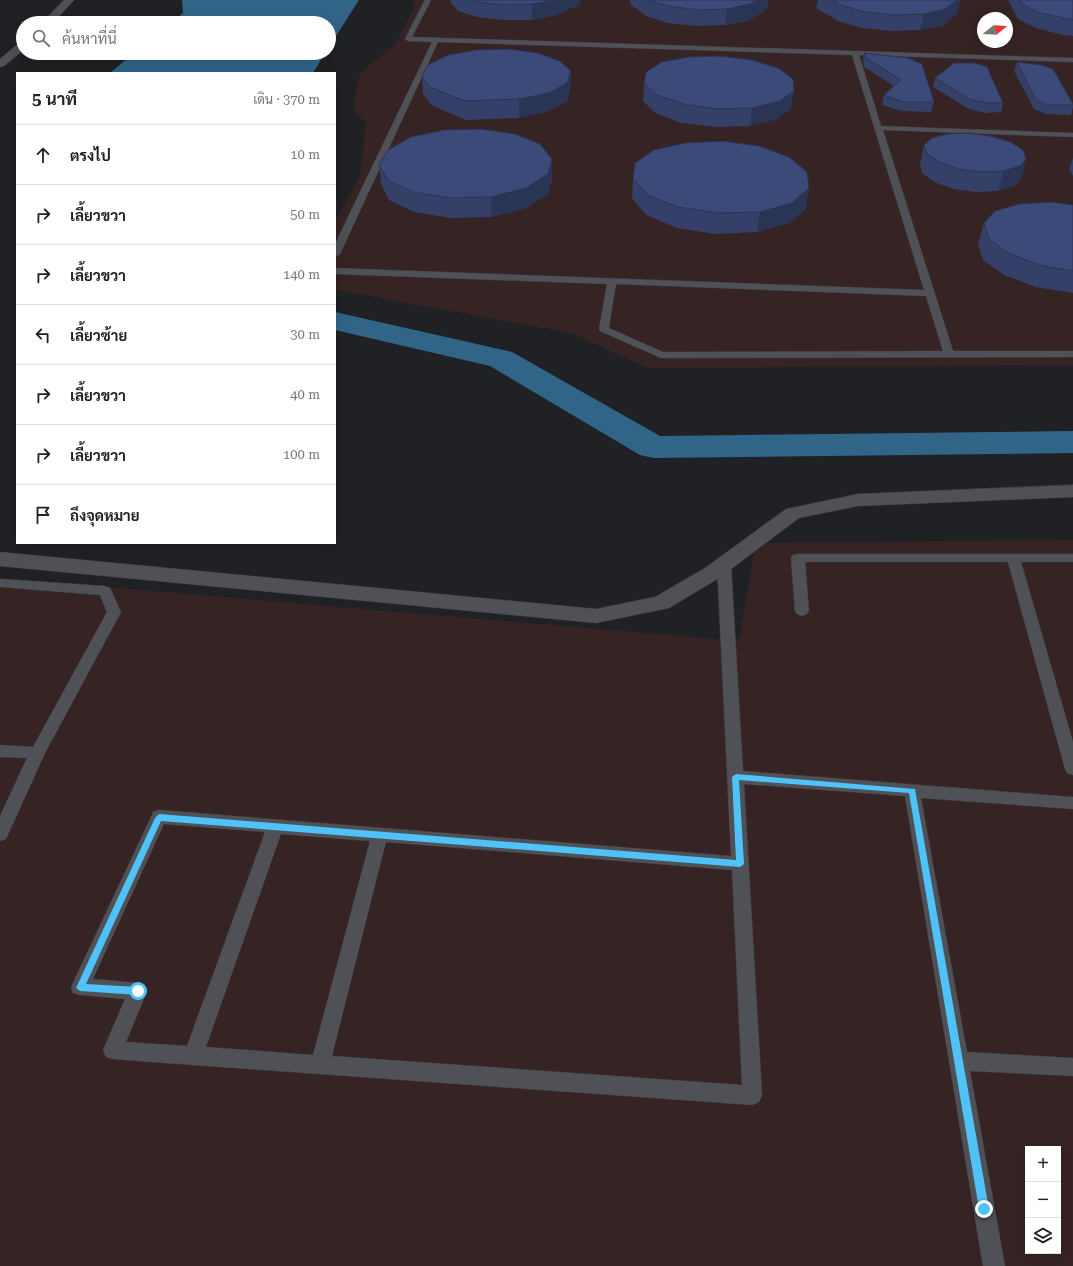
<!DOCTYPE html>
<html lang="th">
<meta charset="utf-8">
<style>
:root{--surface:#fff;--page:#f6f6f6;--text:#222;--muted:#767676;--line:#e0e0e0}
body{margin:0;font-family:"Roboto Serif",Sarabun,serif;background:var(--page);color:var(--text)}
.controls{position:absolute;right:12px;bottom:12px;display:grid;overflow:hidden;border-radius:0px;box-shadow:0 4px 16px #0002}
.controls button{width:36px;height:36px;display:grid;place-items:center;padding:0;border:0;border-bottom:1px solid var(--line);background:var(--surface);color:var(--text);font:20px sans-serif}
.compass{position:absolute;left:977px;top:12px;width:36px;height:36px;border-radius:50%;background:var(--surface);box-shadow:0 4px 16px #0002;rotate:72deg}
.stop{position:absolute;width:12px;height:12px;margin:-9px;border:3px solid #4fc3f7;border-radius:50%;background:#fff}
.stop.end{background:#4fc3f7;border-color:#fff;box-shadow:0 1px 4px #0008}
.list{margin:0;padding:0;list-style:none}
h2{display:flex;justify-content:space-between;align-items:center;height:52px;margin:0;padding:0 16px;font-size:17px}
h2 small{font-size:13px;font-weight:400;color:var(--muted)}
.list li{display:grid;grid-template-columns:26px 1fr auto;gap:12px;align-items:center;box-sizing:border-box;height:60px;padding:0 16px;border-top:1px solid var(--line)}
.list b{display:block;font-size:15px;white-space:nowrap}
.list em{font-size:13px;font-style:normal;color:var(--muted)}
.icon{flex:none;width:22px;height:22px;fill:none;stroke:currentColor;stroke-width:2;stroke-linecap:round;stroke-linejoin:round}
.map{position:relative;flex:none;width:1073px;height:1266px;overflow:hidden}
.search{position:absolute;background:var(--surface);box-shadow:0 4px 16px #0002;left:16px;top:16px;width:320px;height:44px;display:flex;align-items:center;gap:10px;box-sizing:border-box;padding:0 14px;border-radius:22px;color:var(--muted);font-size:15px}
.panel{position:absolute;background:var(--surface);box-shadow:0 4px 16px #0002;left:16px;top:72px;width:320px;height:472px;border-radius:0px}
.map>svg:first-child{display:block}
</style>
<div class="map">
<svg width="1073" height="1266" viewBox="0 0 1073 1266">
<rect width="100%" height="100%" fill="#202125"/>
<!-- industrial -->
<g fill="#362324" fill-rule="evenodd">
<path d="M413,0h660v365l-425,3 -77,-35 -230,-42 -6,-3v-67l25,-45 6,-53 -13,-14 7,-36 35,-28 20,-39zM983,18h24v24h-24z"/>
<path d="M1073,540v726h-1073v-688l739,63 17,-98zM1028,1149h30v102h-30z"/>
</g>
<!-- water -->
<g fill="#306588">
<path d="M182,0h177l-30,47v-24h-158l12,-10z"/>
<path d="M134,53h191l-12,20h-203z"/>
</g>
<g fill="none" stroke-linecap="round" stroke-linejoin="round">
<!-- river -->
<path fill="#306588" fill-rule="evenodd" d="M335,312l177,40 148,84 413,-5v22l-420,5 -13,-3 -150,-89 -155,-36z"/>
<defs>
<g id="lane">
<path d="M425,0h6l-19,37 661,21v4l-214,-7 22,71 192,7v4l-190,-7 70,221h120v6l-412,1 -61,-27 -1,-2 8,-45 -272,-10v-6l589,22 -72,-235 -414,-13 -98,212 -5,3v-13l97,-202 -24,-1 -3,-2zM616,284l310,12 17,55 -280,1 -54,-24z"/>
<path d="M798,554h275v8h-52l52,180v33l-6,-2 -2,-4 -57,-207h-203l4,49 -2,3 -5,2 -5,-2 -2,-3 -4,-53 2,-3z"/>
<path d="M724,560l5,1 2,3 12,207 330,26v12l-152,-11 46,254 106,6v18l-103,-5 35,195h-22l-78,-470 -161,-12 18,311 -3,7 -7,3 -559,-40 -80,-6 -7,-2 -3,-7 22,-51 -45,-4 -7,-2 -2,-6 80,-170 2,-5 6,-2 572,46 -14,-292 2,-3zM164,824l101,8 -78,214 -61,-4 21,-51 -2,-6 -7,-2 -45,-4zM281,834l89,7 -57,214 -107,-8zM386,842l346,28 10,215 -410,-29z"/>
<path d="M0,579l105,7 5,2 11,24 -76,141 -39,86 -6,2v-25l27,-58 -27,-1v-12l33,2 74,-135 -7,-17 -100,-8z"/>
</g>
<g id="street">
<path d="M64,0h10l-21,23h-11z"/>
<path d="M23,42v8l-19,16 -4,1v-8l19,-16z"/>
<path d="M1073,485v12l-215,9 -59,12 -80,60 -50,30 -73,15 -596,-57v-14l596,57 59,-12 50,-29 81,-59 72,-15z"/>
</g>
</defs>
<!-- lane casing -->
<use href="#lane" stroke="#3c3c40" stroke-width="1"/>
<!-- street casing -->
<use href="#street" stroke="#3c3c40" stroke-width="1"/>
<!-- lane -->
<use href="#lane" fill="#4f5156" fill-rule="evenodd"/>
<!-- street -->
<use href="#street" fill="#4f5156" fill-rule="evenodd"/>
</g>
<!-- wall -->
<g fill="#344068">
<path d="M451,0h129v4l-23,11 -25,5h-28l-27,-3 -19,-6 -7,-8z"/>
<path d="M630,0h138l-1,9 -19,12 -23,4 -29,1 -28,-3 -22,-7 -16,-12z"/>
<path d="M818,0h142l-3,14 -15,12 -22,4 -28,1 -30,-3 -24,-7 -22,-13z"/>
<path d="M1008,0h65v36l-10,-1 -27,-7 -18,-9z"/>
<path d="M864,53l70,49 -3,10 -29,-1 -20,-6 2,-10 10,-9 -30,-19 -1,-5z"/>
<path d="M1017,62l56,42v3l-2,8 -25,-1 -12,-5 -20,-38z"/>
<path d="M571,71l-1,18 -3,12 -18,10 -30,7 -53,2 -35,-15 -8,-11 -1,-18z"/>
<path d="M935,78l68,25 -2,9 -16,1 -16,-4 -36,-22z"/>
<path d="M644,83l147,26 -14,10 -27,7 -35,1 -34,-4 -26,-10 -12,-12z"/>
<path d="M924,145l102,14 -5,20 -7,7 -16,5 -22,1 -23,-3 -19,-7 -12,-9 -2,-8z"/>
<path d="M1073,158v18l-4,-7z"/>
<path d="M552,159v19l-4,16 -22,14 -35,9 -40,1 -37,-6 -25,-12 -8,-16 -2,-19z"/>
<path d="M633,179l173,30 -17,14 -32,9 -41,2 -39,-6 -31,-13 -14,-17z"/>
<path d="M1073,205v88l-37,-6 -32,-12 -21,-15 -5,-16 6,-21z"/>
</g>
<!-- shaded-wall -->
<g fill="#2a3455">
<path d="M555,0h25v4l-23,11 -25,5v-16z"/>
<path d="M757,0h11l-1,9 -19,12 -23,4 2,-16z"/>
<path d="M958,0h2l-3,14 -15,12 -22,4 4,-16z"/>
<path d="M571,71l-1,18 -3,12 -18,10 -30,7v-19z"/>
<path d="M794,91l-3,18 -14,10 -27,7 2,-18z"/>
<path d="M552,159v19l-4,16 -22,14 -35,9v-20z"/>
<path d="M1026,159l-5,20 -7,7 -16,5 6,-20z"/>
<path d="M809,188l-3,21 -17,14 -32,9 3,-20z"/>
</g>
<!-- building -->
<g fill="#3c4a79" stroke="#2a3455">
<path d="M471,0h84l-23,4 -29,1 -26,-3z"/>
<path d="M647,0h110l-7,4 -23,5 -29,1 -29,-4z"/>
<path d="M832,0h126l-13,9 -21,5 -29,1 -30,-3 -25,-7z"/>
<path d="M1020,0h53v20l-5,-1 -28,-6 -18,-9z"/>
<path d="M508,49l30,4 22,8 11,10 -4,12 -18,10 -30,6 -54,2 -35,-14 -8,-11 6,-11 20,-10 28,-5z"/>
<path d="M864,53l44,5 14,6 12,38h-30l-20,-7 17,-15 -35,-22z"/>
<path d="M720,56l32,4 26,8 15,11 1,12 -14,10 -28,7 -35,1 -34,-5 -26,-9 -13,-12 2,-11 16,-10 26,-5z"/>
<path d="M1017,62l24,3 12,4 20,35v1h-24l-13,-5z"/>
<path d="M954,63h21l12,4 16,36h-15l-17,-3 -36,-22z"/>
<path d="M481,129l34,5 25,10 12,15 -4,15 -22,14 -35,9 -41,1 -37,-6 -25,-12 -9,-15 9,-15 23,-13 33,-7z"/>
<path d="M968,133l22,3 20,6 13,8 3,9 -6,7 -16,5 -22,1 -24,-3 -19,-7 -12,-8 -3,-9 8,-7 15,-4z"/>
<path d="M722,141l37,5 30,11 18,15 2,16 -17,15 -32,9 -41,1 -41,-6 -30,-12 -15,-16 2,-16 19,-13 31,-7z"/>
<path d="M1051,202l22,3v66l-30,-5 -33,-12 -21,-15 -5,-16 11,-12 24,-7z"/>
</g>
<!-- route -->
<path fill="#4fc3f7" d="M736,774l179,15 74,420 -1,3 -4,2 -3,-2 -2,-3 -70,-416 -170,-13 5,84 -4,3 -579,-46 -75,163 52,3 3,1 1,3 -1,3 -3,1 -58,-4 -4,-3 79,-170 4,-4 577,46 -4,-83z"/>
</svg>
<div class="controls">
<button>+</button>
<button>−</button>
<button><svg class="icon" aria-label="layers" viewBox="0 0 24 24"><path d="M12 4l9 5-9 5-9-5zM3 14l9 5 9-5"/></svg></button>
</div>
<svg class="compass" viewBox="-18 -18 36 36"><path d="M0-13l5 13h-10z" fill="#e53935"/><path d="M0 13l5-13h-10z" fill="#767676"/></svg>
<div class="stop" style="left:138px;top:991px"></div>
<div class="stop end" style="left:984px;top:1209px"></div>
<div class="search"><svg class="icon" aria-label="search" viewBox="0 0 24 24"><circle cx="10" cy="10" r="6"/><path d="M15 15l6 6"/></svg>ค้นหาที่นี่</div>
<section class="panel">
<h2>5 นาที<small>เดิน · 370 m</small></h2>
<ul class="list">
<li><svg class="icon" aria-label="ahead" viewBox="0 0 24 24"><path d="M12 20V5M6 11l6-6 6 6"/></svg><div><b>ตรงไป</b></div><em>10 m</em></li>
<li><svg class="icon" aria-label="right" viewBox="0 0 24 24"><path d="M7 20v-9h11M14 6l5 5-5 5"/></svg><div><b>เลี้ยวขวา</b></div><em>50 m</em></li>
<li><svg class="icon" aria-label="right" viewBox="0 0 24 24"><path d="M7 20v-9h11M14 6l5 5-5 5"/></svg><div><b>เลี้ยวขวา</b></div><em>140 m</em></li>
<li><svg class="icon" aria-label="left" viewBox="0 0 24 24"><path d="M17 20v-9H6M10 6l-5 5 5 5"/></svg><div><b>เลี้ยวซ้าย</b></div><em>30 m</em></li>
<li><svg class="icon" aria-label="right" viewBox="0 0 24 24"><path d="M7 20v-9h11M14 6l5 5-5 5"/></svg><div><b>เลี้ยวขวา</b></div><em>40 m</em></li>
<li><svg class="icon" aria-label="right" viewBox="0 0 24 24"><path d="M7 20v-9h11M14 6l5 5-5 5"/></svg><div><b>เลี้ยวขวา</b></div><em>100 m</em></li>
<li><svg class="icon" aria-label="arrive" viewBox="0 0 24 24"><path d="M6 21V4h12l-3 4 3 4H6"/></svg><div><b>ถึงจุดหมาย</b></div></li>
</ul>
</section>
</div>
